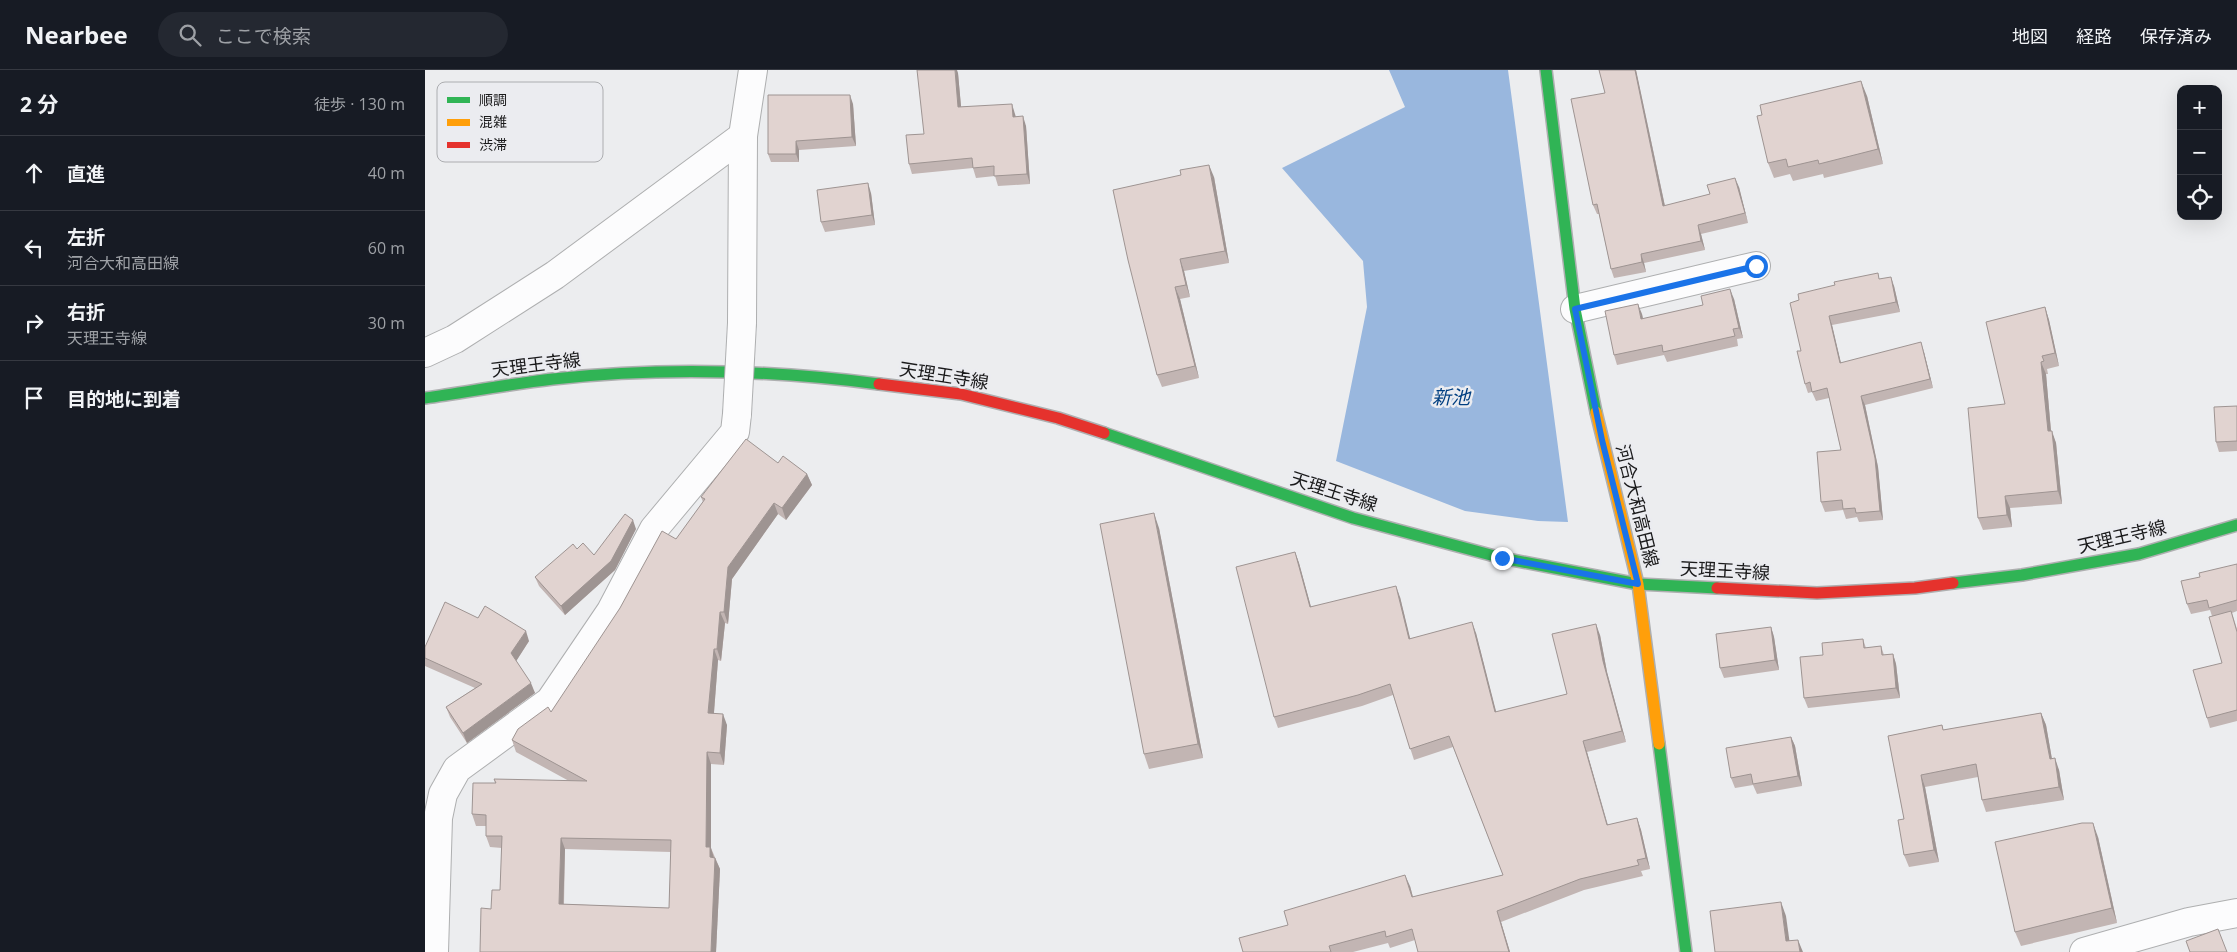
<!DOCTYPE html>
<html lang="ja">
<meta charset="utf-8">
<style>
:root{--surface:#171b24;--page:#242831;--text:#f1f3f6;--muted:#9ea1a6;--line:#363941}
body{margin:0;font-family:"Open Sans","Noto Sans JP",sans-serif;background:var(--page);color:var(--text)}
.controls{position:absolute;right:15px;top:15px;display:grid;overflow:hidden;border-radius:10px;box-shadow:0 5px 20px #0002}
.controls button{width:45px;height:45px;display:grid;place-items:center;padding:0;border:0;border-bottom:1px solid var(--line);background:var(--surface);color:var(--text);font:25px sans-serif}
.stop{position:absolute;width:15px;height:15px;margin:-11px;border:4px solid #1a73e8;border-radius:50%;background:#fff}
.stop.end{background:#1a73e8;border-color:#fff;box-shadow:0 1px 5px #0008}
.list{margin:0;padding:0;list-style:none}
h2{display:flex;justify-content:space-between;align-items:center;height:65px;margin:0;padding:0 20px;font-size:21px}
h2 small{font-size:16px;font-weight:400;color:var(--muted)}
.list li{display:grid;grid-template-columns:32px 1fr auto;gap:15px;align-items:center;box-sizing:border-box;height:75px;padding:0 20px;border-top:1px solid var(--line)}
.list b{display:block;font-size:19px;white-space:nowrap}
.list p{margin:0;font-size:16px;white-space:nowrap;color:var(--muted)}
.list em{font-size:16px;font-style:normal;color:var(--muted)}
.icon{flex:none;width:28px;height:28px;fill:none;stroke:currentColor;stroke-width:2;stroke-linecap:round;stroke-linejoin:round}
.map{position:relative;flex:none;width:1812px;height:882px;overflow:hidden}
header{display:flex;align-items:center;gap:30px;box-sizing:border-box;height:70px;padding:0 25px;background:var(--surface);border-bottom:1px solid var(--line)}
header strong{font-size:24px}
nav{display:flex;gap:28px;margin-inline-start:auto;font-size:18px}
.search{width:350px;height:45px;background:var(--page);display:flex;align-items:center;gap:12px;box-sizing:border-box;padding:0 18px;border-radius:28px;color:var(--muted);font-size:19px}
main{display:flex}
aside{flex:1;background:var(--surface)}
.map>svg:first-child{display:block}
</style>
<header>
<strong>Nearbee</strong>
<div class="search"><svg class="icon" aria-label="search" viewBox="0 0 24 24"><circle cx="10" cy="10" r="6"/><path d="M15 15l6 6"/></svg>ここで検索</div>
<nav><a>地図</a><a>経路</a><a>保存済み</a></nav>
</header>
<main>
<aside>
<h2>2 分<small>徒歩 · 130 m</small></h2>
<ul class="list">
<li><svg class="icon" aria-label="ahead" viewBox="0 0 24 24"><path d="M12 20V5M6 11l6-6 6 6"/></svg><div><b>直進</b></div><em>40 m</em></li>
<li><svg class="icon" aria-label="left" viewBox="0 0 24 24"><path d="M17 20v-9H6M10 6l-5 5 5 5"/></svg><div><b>左折</b><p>河合大和高田線</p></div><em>60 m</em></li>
<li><svg class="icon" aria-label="right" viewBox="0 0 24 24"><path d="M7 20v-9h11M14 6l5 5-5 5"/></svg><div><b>右折</b><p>天理王寺線</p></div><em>30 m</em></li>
<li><svg class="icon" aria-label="arrive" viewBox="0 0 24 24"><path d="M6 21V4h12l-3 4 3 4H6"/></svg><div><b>目的地に到着</b></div></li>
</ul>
</aside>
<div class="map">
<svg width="1812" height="882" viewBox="0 0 1812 882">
<rect width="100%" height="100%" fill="#ecedef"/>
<!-- water -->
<path fill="#99b7de" d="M964,0h119l60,452 -30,-1 -73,-10 -129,-50 31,-154 -4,-46 -81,-93 123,-61z"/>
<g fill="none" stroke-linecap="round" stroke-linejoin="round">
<defs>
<g id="street">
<path d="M1150,239l181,-43"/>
<path d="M317,253l1,-187 10,-66"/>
<path d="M0,283l30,-14 100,-64 188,-139"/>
<path d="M9,882l4,-134 5,-24 14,-25 93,-68 61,-90 43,-82 81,-97 2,-18"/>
<path d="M1659,882l105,-30 48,-9"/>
</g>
<g id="fast">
<path d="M1121,0l29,239 21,103"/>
<path d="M0,328c42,-6 85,-14 128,-19 108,-12 218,-9 326,5"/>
<path d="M679,363l249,85 149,40 136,26 79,4"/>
<path d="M1528,513l69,-8 117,-21 98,-29"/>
<path d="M1234,674l27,208"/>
</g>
<path id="slow" d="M1171,342l42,172 21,160"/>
<g id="jam">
<path d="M454,314l82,10 97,24 46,15"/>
<path d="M1292,518l100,5 98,-5 38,-5"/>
</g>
</defs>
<!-- street casing -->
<use href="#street" stroke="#aeafb0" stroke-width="30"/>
<!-- fast casing -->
<use href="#fast" stroke="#aeafb0" stroke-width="14"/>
<!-- slow casing -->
<use href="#slow" stroke="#aeafb0" stroke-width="14"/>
<!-- jam casing -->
<use href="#jam" stroke="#aeafb0" stroke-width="14"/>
<!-- street -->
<use href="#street" stroke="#fcfcfd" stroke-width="28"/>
<!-- fast -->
<use href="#fast" stroke="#30b455" stroke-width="11"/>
<!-- slow -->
<use href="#slow" stroke="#ff9f0a" stroke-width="11"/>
<!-- jam -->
<use href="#jam" stroke="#e5322d" stroke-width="11"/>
<defs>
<path id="street-bridge" d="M312,344l5,-91"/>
</defs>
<!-- street-bridge casing -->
<use href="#street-bridge" stroke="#aeafb0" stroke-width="30" stroke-linecap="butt"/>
<!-- street-bridge -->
<use href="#street-bridge" stroke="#fcfcfd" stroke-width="28"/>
</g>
<!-- wall -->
<g fill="#c2b5b3" fill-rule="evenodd">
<path d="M1174,0h37l29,136 74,-19 9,36 -47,11 4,16 -61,13 2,9 -32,6 -3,-9 -12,-55h-2l-4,-9 12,-112z"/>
<path d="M533,3l3,34 54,7 1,3 10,9 4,58 -32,2 -3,-10 -19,2 -3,-10 -61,6 -3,-10 15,-30z"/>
<path d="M1442,26l16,68 -59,14 -1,-4 -30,7 -3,-7 -16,4 -6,-15z"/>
<path d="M428,34l3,42 -57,4v12h-28l-3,-8z"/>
<path d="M789,107l15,86 -45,8 6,26 -10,2 19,79 -37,9 -5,-12 -44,-185z"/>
<path d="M446,123l4,32 -50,7 -4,-10z"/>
<path d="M1455,209l14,7 6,26 -68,13 9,38 83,-11 9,36 -68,17 13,62 5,53 -24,2 -2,-5 -11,2 -3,-9 -18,2 -4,-10 20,-52 -12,-52 -13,3 -4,-9 -4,1 -3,-9 -4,-33 -2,-51z"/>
<path d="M1309,229l9,39 -6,1 1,7 -71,16 -3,-7 -47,10 -3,-10 28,-41 1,5z"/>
<path d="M1620,237l4,13 10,46 -12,3 1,5h-2l5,57 5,12 6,61 -52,4 2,19 -29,3 -5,-12 27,-114z"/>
<path d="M1812,336v45l-18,1 -3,-10z"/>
<path d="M353,393l29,11 5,11 -26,35 -8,-6 -46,65 -4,45 -3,-1 -4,38 -3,-1 -4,53 13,12 -3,40 -13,-1v84l9,21 -4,83 -225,-43 9,-19 2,-42 -12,-1 -4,-11v-10h-10l-4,-12 23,-31 -1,-4 75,2 -53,-29 -4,-12 39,-28 152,-210 -2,-5zM140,779l106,3 -2,56 -105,-4z"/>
<path d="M734,458l44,230 -54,11 -5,-15z"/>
<path d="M211,459l-21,41 -50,45 -26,-29 -4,-9 59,-22z"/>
<path d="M870,482l4,11 12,44 89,-10 10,42 66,-6 20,79 71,-18 33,-59 7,37 19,70 -39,10 20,73 30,-7 4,12 9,39 -9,2 2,5 -59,14 -83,32 9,30h-92l-3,-12 -25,8 -2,-5 -35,9h-110l45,-27 122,-39 3,11 90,-22 -50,-128 -39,13 -21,-65 -31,11 -84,22 -4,-11z"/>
<path d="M1812,495v46l-5,2 5,16v92l-27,7 -3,-10 15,-55 -10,-47 -2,-6 -19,4 -4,-10z"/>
<path d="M1346,557l3,10 5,33 -55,8 -4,-10z"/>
<path d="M1438,569l3,9 15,-2 3,9 9,-1 3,10 4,34 -92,10 -4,-10 19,-43z"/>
<path d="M104,571l-13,20 19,32 -68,50 -17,-26 -4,-10 29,-19 -50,-22v-19z"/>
<path d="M1616,643l5,12 6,34 7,11 5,30 -78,12 -4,-12 -4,-23 -53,10 14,75 -30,5 -5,-12v-36l-16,-83 54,-11 1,5z"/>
<path d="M1366,667l4,9 7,40 -45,8 -4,-9 -18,3 -4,-10z"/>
<path d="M1673,767l19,86 -96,23 -6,-14z"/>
</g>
<!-- shaded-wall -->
<g fill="#9e9492">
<path d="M530,0h2l1,3 4,44 -4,-10z"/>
<path d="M1210,0h1l31,146 -4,-10z"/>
<path d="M1436,11l6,15 16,68 -5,-15z"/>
<path d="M425,25l3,9 3,42 -4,-9z"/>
<path d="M587,34l3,10 2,13 -4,-10z"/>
<path d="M598,46l3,10 4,58 -3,-10z"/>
<path d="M371,71l3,9v12l-3,-8z"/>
<path d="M784,95l5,12 15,86 -4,-12z"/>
<path d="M1310,108l4,9 9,36 -3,-10z"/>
<path d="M443,113l3,10 4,32 -3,-10z"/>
<path d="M1273,155l3,9 4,16 -4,-9z"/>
<path d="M1216,184l3,9 2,9 -4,-10z"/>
<path d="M755,189l4,12 6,26 -4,-12z"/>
<path d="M1466,207l3,9 6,26 -4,-10z"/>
<path d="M750,217l5,12 19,79 -4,-12z"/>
<path d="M1305,219l4,10 9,39 -4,-10z"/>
<path d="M1213,234l4,10 3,15 -4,-10z"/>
<path d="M1620,237l4,13 10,46 -4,-13z"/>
<path d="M1404,246l3,9 11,47 -3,-9z"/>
<path d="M1496,272l3,10 9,36 -3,-9z"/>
<path d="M1616,292l5,12 6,69 -4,-12z"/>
<path d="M1436,326l4,9 13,62 5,53 -3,-9z"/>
<path d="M1627,361l4,12 6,61 -4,-13z"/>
<path d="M382,404l5,11 -26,35 -4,-12z"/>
<path d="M1580,426l5,12 2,19 -5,-12z"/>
<path d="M349,433l4,11 -46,65 -4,45 -4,-12 4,-45z"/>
<path d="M729,443l5,15 44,230 -5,-14z"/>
<path d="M208,450l3,9 -21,41 -50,45 -4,-9z"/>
<path d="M870,482l4,11 15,55 -4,-11z"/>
<path d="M971,516l4,11 13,53 -4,-11z"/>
<path d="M295,542l5,11 -4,38 -4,-12z"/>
<path d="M1047,552l4,11 23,90 -4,-11z"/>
<path d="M1171,554l4,11 7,37 19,70 -4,-11 -19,-70z"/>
<path d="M1346,557l3,10 5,33 -4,-10z"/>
<path d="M101,561l3,10 -14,22 -4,-10z"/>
<path d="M289,579l4,11 -5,64 -5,-11z"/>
<path d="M1468,584l3,10 4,34 -4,-10z"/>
<path d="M106,613l4,10 -68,50 -4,-10z"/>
<path d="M1616,643l5,12 8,46 -4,-12z"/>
<path d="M298,644l4,11 -3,40 -4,-12z"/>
<path d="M1366,667l4,9 7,40 -4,-10z"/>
<path d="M1158,671l4,11 24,84 -4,-11z"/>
<path d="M282,682l4,12v84l3,10v11l-8,-22z"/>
<path d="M1630,688l4,12 5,30 -5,-13z"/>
<path d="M1496,705l4,12 14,75 -5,-12z"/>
<path d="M1212,748l4,12 9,39 -4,-11z"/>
<path d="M1668,753l5,14 19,86 -5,-15z"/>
<path d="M136,768l4,11 -2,67 -4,-12z"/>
<path d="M290,788l5,11 -4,83h-5z"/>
<path d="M980,805l5,11 6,23 -4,-12z"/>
<path d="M1356,832l5,14 5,36 -5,-11z"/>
<path d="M1072,841l4,11 9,30h-1z"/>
<path d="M1373,870l5,12h-3z"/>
</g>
<!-- building -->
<g fill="#e1d3d0" stroke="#9e9492" fill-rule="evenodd">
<path d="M492,0h38l3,37 54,-3 1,13 10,-1 4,58 -33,2v-10l-21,2 -1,-10 -63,6 -3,-29 18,-1z"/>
<path d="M1174,0h36l28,136 47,-12 -3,-9 28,-7 10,35 -47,12 3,16 -60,13 1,8 -31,7 -14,-65 -4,1 -22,-106 34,-6z"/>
<path d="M1436,11l17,68 -59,15 -1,-4 -30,7 -2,-8 -18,4 -11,-47 5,-1 -2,-10z"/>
<path d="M343,25h82l2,42 -56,4v13h-28z"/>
<path d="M784,95l16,86 -45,8 6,26 -11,2 20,79 -38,9 -29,-115 -15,-70 68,-15 -1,-5z"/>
<path d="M443,113l4,32 -51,7 -4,-32z"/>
<path d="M1453,203l1,6 12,-2 5,25 -67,14 11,47 81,-21 9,37 -69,17 14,62 5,53 -24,2 -1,-5 -12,1 -1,-9 -21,2 -4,-50 24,-2 -14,-62 -15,4 -2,-10 -5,2 -8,-33h4l-11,-48 9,-3 -1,-6 37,-9 -1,-3z"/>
<path d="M1305,219l9,39 -6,1 2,7 -72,16 -1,-7 -48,10 -9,-44 33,-7 3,15 62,-14 -2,-9z"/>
<path d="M1620,237l10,46 -13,3 2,5 -3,1 7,69h4l6,60 -53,5 2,19 -29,3 -10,-110 37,-4 -19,-82z"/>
<path d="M1812,336v35l-21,1 -2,-35z"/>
<path d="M321,369l32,24 5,-7 24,18 -25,34 -8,-5 -46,64 -4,45h-4l-3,37h-3l-6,64 15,1 -3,39 -13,-1 -1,95h4v10l5,1 -4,94h-231l1,-44 10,1 1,-19h8l2,-54h-16v-21l-14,-1 1,-31h23l-2,-4 93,2 -75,-41 6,-11 30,-22 3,5 69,-104 42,-77 14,8 29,-40 -4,-2zM136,768l110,2 -2,68 -110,-4z"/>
<path d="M729,443l44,231 -54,10 -44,-230z"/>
<path d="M200,444l8,6 -22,41 -50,45 -26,-29 38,-33 4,5 6,-6 11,12z"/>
<path d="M870,482l15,55 86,-21 13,53 63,-17 23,90 72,-18 -15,-60 44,-10 7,37 19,70 -39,10 24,84 30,-7 9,40 -9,2 2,5 -59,14 -83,32 12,41h-91l-6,-23 -26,8 -1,-6 -56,15 2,6h-88l-4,-14 49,-13 -4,-14 121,-36 7,22 91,-22 -54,-139 -39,13 -20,-65 -32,11 -84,22 -38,-150z"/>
<path d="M1812,494v36l-28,8 -2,-8 -20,4 -6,-23 19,-4 -1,-4z"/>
<path d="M20,532l33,16 7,-12 41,25 -15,22 20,30 -68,50 -17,-26 36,-23 -57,-26v-11z"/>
<path d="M1806,541l6,21v78l-30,8 -14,-48 29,-7 -13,-46z"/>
<path d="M1346,557l4,33 -55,8 -4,-34z"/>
<path d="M1438,569l1,9 17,-2 1,9 11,-1 3,34 -92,10 -4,-41 23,-2 -1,-12z"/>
<path d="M1616,643l9,46 5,-1 4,29 -77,13 -6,-36 -55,11 13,75 -30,5 -6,-35 6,-1 -16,-83 54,-11 1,5z"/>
<path d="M1366,667l7,39 -45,8 -2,-10 -20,4 -5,-30z"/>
<path d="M1657,753h11l19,85 -97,24 -20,-90z"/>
<path d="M1356,832l5,39 12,-1 2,12h-85l-5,-41z"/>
<path d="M1793,859l9,23h-37l-4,-11z"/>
</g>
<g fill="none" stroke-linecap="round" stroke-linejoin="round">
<!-- route -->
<path stroke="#1a73e8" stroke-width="6" d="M1077,488l136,26 -36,-144 -27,-131 181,-43"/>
</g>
<g text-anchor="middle" stroke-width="5" stroke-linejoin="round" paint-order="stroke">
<!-- street labels -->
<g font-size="18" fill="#1a1a1b" stroke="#ebecf0">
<text transform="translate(111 295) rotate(-7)" y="6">天理王寺線</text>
<text transform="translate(519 306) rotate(9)" y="6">天理王寺線</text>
<text transform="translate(909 422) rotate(18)" y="6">天理王寺線</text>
<text transform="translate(1212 436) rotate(76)" y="6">河合大和高田線</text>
<text transform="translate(1697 467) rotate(-13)" y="6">天理王寺線</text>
<text transform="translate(1300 501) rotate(3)" y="6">天理王寺線</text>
</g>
<!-- water labels -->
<g font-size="19" font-style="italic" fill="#003f81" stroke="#ebecf0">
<text x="1026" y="334">新池</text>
</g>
</g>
<!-- legend -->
<rect x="12" y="12" width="166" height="80" rx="8" fill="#ebecf0" stroke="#acadb0" stroke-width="1"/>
<rect x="22" y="27" width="23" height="6" fill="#30b455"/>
<rect x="22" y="49" width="23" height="7" fill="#ff9f0a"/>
<rect x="22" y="72" width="23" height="6" fill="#e5322d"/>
<g font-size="14" fill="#1a1a1b">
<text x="54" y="35">順調</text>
<text x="54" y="57">混雑</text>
<text x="54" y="80">渋滞</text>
</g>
</svg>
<div class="controls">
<button>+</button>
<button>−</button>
<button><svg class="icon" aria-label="locate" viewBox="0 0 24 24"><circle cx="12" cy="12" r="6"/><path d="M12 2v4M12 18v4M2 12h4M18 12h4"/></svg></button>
</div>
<div class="stop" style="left:1331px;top:196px"></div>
<div class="stop end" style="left:1077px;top:488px"></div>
</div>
</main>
